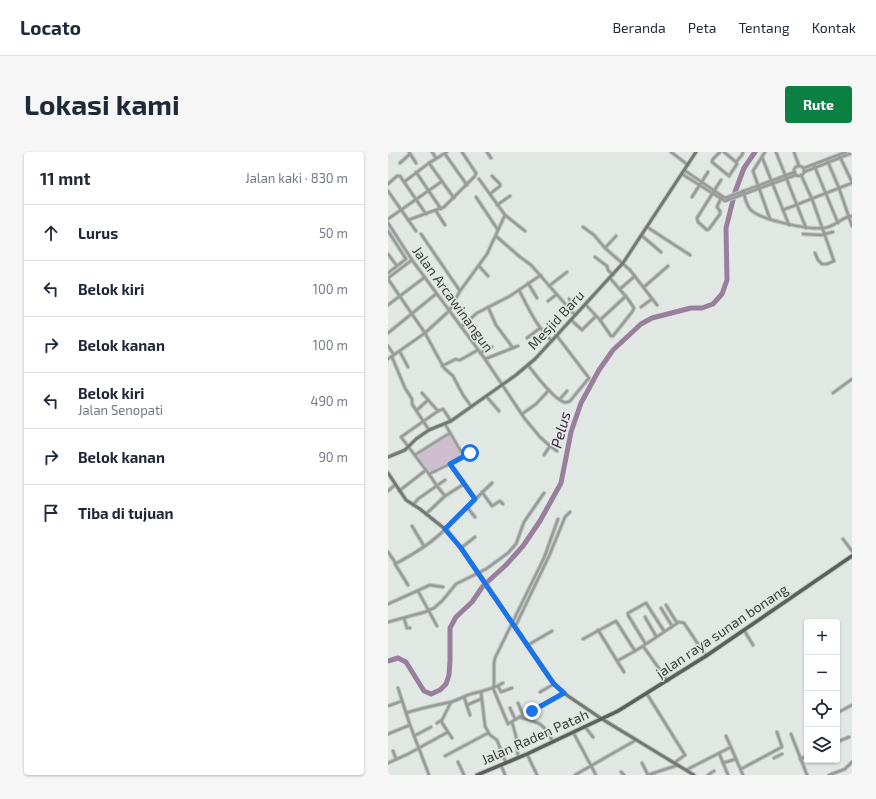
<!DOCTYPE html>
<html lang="id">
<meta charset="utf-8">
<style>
:root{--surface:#fff;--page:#f6f6f7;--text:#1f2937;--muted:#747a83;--line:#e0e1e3;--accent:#0b8043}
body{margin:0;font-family:"Exo 2",sans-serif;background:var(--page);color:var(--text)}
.controls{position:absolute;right:12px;bottom:12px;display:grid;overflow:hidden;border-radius:4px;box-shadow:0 1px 3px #0004}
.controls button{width:36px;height:36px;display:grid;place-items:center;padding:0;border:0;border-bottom:1px solid var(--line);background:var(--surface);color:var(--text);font:20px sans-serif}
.stop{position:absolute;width:12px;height:12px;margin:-9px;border:3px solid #1a73e8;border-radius:50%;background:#fff}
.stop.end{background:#1a73e8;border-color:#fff;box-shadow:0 1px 4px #0008}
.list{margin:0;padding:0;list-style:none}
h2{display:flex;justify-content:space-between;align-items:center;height:52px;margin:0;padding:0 16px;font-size:17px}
h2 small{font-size:13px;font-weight:400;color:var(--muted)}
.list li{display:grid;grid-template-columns:26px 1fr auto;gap:12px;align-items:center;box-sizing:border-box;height:56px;padding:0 16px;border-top:1px solid var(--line)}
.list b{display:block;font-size:15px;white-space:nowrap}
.list p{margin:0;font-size:13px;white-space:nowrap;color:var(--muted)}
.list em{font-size:13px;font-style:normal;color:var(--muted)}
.icon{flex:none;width:22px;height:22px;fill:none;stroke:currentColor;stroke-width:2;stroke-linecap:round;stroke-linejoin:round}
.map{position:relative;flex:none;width:464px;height:623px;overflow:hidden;border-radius:4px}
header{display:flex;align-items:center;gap:24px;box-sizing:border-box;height:56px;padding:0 20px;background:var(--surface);border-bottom:1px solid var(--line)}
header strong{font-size:19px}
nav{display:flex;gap:22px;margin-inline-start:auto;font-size:14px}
.intro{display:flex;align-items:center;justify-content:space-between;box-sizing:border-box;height:96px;padding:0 24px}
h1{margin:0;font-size:28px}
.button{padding:10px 18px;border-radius:4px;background:var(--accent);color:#fff;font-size:14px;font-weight:700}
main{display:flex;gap:24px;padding:0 24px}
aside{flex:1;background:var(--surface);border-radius:4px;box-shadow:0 1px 3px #0004}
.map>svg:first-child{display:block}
</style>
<header>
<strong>Locato</strong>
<nav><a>Beranda</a><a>Peta</a><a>Tentang</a><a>Kontak</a></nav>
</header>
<div class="intro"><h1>Lokasi kami</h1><a class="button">Rute</a></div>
<main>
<aside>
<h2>11 mnt<small>Jalan kaki · 830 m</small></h2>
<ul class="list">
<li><svg class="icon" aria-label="ahead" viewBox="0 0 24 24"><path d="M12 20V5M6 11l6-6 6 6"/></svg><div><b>Lurus</b></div><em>50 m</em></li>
<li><svg class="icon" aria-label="left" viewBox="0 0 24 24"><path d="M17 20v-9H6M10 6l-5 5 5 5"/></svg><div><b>Belok kiri</b></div><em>100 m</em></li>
<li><svg class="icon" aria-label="right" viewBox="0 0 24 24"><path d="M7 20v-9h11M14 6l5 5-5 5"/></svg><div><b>Belok kanan</b></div><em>100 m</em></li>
<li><svg class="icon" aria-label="left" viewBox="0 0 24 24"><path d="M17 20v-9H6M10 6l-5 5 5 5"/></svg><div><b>Belok kiri</b><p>Jalan Senopati</p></div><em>490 m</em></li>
<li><svg class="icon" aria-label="right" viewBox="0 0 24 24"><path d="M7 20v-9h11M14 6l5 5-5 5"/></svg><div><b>Belok kanan</b></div><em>90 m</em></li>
<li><svg class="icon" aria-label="arrive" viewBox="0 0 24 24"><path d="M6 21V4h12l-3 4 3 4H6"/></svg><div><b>Tiba di tujuan</b></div></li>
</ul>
</aside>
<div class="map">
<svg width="464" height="623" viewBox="0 0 464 623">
<rect width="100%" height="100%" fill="#e1e8e3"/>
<!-- green -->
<path fill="#cebed0" d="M64,281l11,22 -34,18 -13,-20z"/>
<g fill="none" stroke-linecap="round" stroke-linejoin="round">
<!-- river -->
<path stroke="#997f9b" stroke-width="5" d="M0,509l10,-3 8,4 18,29 7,3 9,-4 6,-6 3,-9 1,-14v-33l6,-11 16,-15 11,-16 23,-21 17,-19 17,-25 21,-38 10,-51 10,-29 18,-33 14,-20 28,-26 11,-6 39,-10h11l11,-4 9,-10 5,-14 -1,-52 9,-36 9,-24 11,-16"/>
<defs>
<g id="street">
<path d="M21,0l7,11"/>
<path d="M44,0l4,6"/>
<path d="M99,0l4,6"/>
<path d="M283,0l17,13"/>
<path d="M332,0l-7,7 -1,3 17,14 8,-12 -1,-2 6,-7 1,-3"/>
<path d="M336,0l12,10"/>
<path d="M377,0l-12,19 17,48"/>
<path d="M388,0l30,76"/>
<path d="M406,0l5,14"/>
<path d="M57,2l22,31"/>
<path d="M374,5l27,68"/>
<path d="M452,5l12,25"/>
<path d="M439,8l12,28 13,38"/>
<path d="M12,11l10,-9"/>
<path d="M41,11l25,35"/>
<path d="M426,13l24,58"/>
<circle cx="411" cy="19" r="5"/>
<path d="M416,16l42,-16"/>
<path d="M296,18l41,28 70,-26"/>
<path d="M28,20l25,37"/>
<path d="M416,20l48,-19"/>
<path d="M294,22l43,27 71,-26"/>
<path d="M413,23l11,24 22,62 -7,3h-5l-4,-4 -3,-7"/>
<path d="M333,28l-24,38 1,4 9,8 2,-1 11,-15v-3l-3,-4 4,-9"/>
<path d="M16,30l25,-19 18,-11"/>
<path d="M0,32l9,-8h3l26,38"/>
<path d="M0,39l28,40"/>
<path d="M355,39c2,6 3,13 7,18 9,11 59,21 74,19 11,-1 17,-11 28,-12"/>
<path d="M102,42l10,-8v-2l-8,-8"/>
<path d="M88,45l22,33"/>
<path d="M304,45l16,-25"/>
<path d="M109,53l13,-9"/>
<path d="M395,58l69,-27"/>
<path d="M48,59l9,14"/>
<path d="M117,63l20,16"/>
<path d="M0,67l53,-37"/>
<path d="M20,68l36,-13 31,-31 1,-3 -14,-21"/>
<path d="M0,71l24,37 73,99 40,60 15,18 10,9"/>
<path d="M195,75l11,8 11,13 25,22 27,35"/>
<path d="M259,75l43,28"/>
<path d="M0,79l18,28 -18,14"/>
<path d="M33,82l39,57"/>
<path d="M415,82l18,1 12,-3"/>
<path d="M253,83l20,17"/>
<path d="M108,84l24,21 11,8 44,50"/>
<path d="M217,96l11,-12"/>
<path d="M0,102l9,12"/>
<path d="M207,105l12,9 1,4 5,5"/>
<path d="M91,114l9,10"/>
<path d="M0,126l24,-18"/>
<path d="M0,127l37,54 19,35 9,8 10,19 8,11"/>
<path d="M140,131l9,15"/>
<path d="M161,134l18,-14"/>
<path d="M256,135l24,-21"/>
<path d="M232,137l15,-13"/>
<path d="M131,138c10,19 17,36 33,51"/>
<path d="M160,149l8,-6"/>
<path d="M197,152l15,16 11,16h2l19,-24 2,-4 -6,-9 -18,-21"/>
<path d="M0,153l37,-28"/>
<path d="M100,155l8,18 17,23"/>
<path d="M180,155l4,-5 -3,-3"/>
<path d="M253,155l11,-8"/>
<path d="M183,168l11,10 14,-14"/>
<path d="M212,168l26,-24"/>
<path d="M73,175l16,-14 33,-17 31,-21"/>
<path d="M0,181l48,-39"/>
<path d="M139,186l13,-10"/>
<path d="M0,194l6,9"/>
<path d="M12,200l8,15"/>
<path d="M92,201l12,-6"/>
<path d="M4,205l13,31 7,11v5l17,26"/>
<path d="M0,207l37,-26 24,-22 11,-20 27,-37 18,-39 -26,-36"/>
<path d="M97,207l33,-13"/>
<path d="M140,213c7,9 25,34 36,37 3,1 4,0 6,-1l19,-23 -32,-42"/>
<path d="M54,214l14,-7 2,1h2l18,-10"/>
<path d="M34,241l16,18 5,-2 8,12"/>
<path d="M445,241l19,-14"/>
<path d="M98,244l13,15"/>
<path d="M172,247l7,-8"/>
<path d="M29,258l11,-10"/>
<path d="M50,259l-37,26 28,37 35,-17 -19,-33"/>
<path d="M134,262l14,-10 13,-14"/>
<path d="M27,303l35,-22"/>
<path d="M156,303l6,-9 7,5"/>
<path d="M76,304l6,-3 3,3 4,-3"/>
<path d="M62,312l25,35"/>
<path d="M41,322l8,12 8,10"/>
<path d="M0,339l7,-6"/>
<path d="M11,339l27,-21"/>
<path d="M94,340l10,14 8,-5 3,3"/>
<path d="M25,353l5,-6 27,-19"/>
<path d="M79,355l8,10"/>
<path d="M38,362l19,-18 19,-12"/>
<path d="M24,374l12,20"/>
<path d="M455,387l9,12"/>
<path d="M73,396l14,-11"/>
<path d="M0,400l7,10v2c15,-8 31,-17 44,-29 18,-16 35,-35 53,-52"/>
<path d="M7,412l13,21"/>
<path d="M30,439l19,35"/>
<path d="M0,452l42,-19 13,2"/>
<path d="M278,453l11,18"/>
<path d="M273,456l11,18"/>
<path d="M257,465l11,19"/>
<path d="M16,466l3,10h3"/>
<path d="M0,470l37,-10 9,-4 8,-7 14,-17 30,-15 22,-16 8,-9 8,-22 20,-29"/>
<path d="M127,475l34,-71 16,-39 5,-5"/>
<path d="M210,478l26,42"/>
<path d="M356,478l9,15"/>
<path d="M195,487l33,-18 19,30 8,-5"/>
<path d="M257,491l-17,-28v-2l18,-10 18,28"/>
<path d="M140,493l24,-14"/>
<path d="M229,509l18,-10"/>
<path d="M280,529l-25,-35 36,-24 5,1 22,33"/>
<path d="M110,534l3,6 11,-4"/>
<path d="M10,536l12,37 19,50"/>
<path d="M93,540l4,34 5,9 7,5 9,23"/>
<path d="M152,540l14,-8"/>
<path d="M259,542l38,61 -11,8"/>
<path d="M76,545l6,18"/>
<path d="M130,551l5,12 -15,9 -15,-36 1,-3v-22l1,-5 49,-100 14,-39"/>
<path d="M79,553l14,-6"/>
<path d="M0,554l14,-5"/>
<path d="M122,556l5,11"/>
<path d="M144,559l32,-18"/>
<path d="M18,561c15,-5 30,-8 45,-11 7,-2 13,-6 20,-8 12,-3 22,-5 32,-11"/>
<path d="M449,561l15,-8"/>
<path d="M131,565c20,5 25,6 34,25"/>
<path d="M124,570l4,14 2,22"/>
<path d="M49,571l5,-3 9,-18"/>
<path d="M197,575l8,10"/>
<path d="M60,580l4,6"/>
<path d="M185,580l23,43"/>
<path d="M0,582l22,-9"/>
<path d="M403,582l16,41"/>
<path d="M26,584l17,-9"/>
<path d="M338,584l17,39"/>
<path d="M449,590l12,-5"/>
<path d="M5,599l3,8"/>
<path d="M331,601l9,22"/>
<path d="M139,602l10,21"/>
<path d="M57,604l43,-23"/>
<path d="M386,606l8,-4"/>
<path d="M412,607l7,-3"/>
<path d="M70,610l6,13"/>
<path d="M0,611l20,-9 40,-22 -7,-11"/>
<path d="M254,611l6,12"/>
<path d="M335,611l13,-4"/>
<path d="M113,613l4,10"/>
<path d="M353,617l41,-22 -5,-15"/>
<path d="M298,618l45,-23"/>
<path d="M233,620l3,3"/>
<path d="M187,623l61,-35"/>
<path d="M260,623l30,-10"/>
<path d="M320,623l6,-4"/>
<path d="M441,623l16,-6 7,-7"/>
</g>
<g id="secondary">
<path d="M0,305l17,-7 11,-11 13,-9 22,-9 65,-46 19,-16 88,-96 73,-111"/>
<path d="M0,321l18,27 14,9 25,20 16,19 93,136 14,12 34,23 92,56"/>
</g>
<path id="primary" d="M89,623l50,-21 91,-43 88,-55 146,-100"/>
</defs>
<!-- street casing -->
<use href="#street" stroke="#c0c6c2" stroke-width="4.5"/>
<!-- secondary casing -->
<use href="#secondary" stroke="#c0c6c2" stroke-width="5"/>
<!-- primary casing -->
<use href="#primary" stroke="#c0c6c2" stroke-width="5.5"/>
<!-- street -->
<use href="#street" stroke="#999b9a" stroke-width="2.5"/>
<!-- secondary -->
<use href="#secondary" stroke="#747875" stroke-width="3"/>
<!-- primary -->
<use href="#primary" stroke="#5a5f5c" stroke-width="3.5"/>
</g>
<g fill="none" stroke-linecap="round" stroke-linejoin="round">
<!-- route -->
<path stroke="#1a73e8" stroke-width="5" d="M82,301l-20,11 25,35 -30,30 16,19 88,129 5,7 10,9 -32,18"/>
</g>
<g text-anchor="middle" stroke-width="3" stroke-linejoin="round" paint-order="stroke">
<!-- street labels -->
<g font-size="14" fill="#3b3e3c" stroke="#e1e8e3">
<text transform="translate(65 147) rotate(54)" y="5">Jalan Arcawinangun</text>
<text transform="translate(168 168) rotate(-47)" y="5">Mesjid Baru</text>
<text transform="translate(334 479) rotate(-34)" y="5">jalan raya sunan bonang</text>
<text transform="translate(147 585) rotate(-24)" y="5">Jalan Raden Patah</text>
</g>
<!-- water labels -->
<g font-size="15" font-style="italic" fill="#421f46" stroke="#e1e8e3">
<text transform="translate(173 278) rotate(-75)" y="5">Pelus</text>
</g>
</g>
</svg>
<div class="controls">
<button>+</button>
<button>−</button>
<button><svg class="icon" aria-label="locate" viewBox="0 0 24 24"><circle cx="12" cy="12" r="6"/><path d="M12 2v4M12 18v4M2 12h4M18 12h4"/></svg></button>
<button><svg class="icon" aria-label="layers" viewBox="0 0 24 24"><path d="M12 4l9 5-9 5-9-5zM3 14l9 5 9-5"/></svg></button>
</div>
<div class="stop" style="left:82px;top:301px"></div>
<div class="stop end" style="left:144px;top:559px"></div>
</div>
</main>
